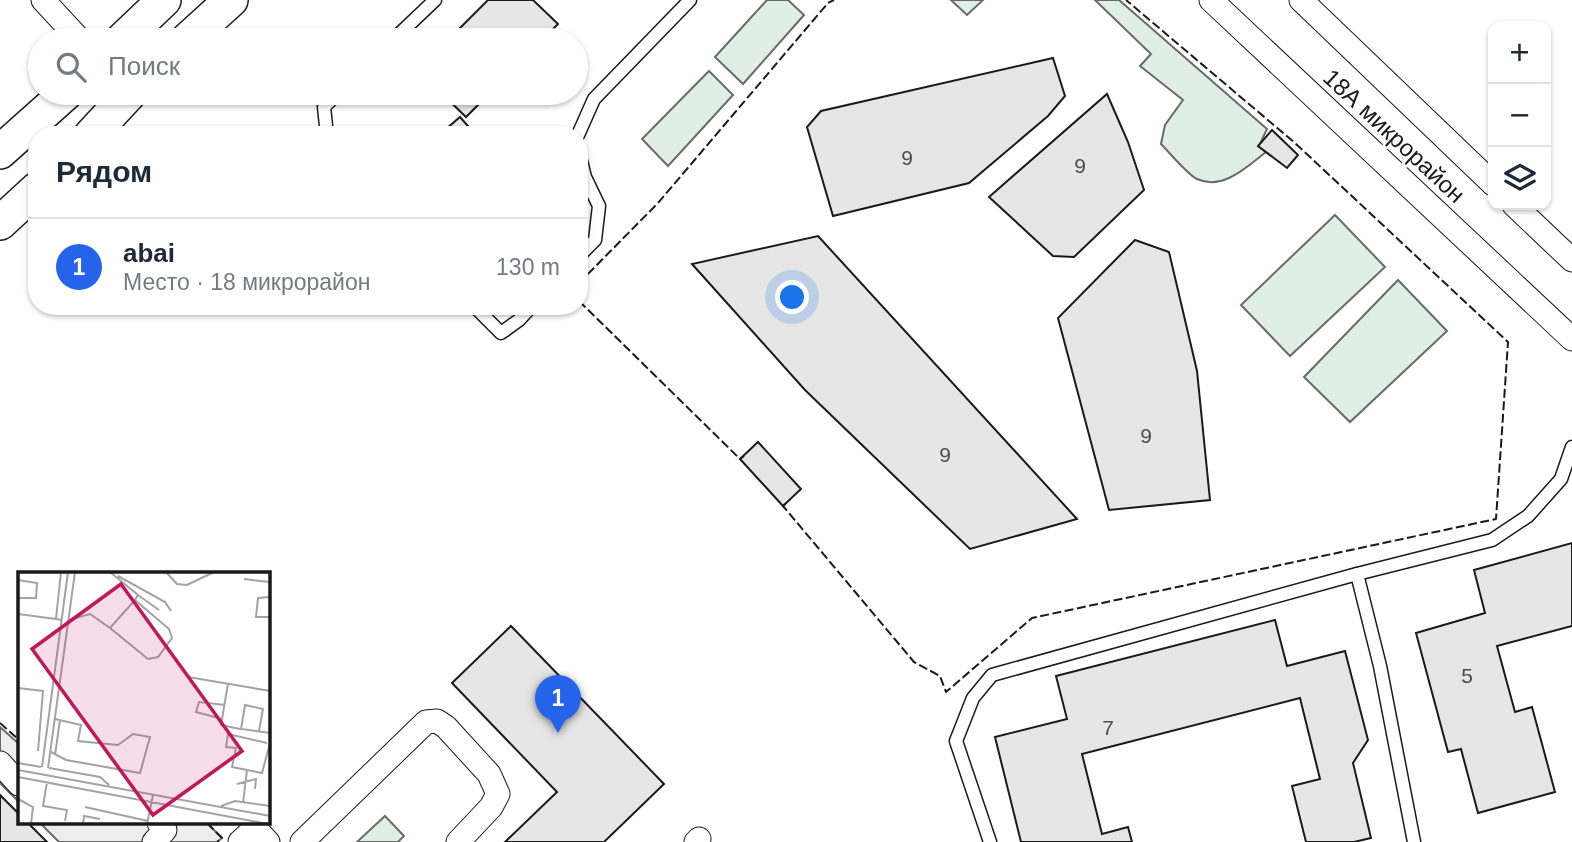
<!DOCTYPE html>
<html lang="ru">
<meta charset="utf-8">
<style>
:root{--surface:#fff;--page:#f2f2f3;--text:#1f2937;--muted:#747a83;--line:#e0e1e3;--accent:#2563eb}
body{margin:0;font-family:Arial,sans-serif;background:var(--page);color:var(--text)}
.controls{position:absolute;right:21px;top:21px;display:grid;overflow:hidden;border-radius:14px;box-shadow:0 2px 5px #0004}
.controls button{width:63px;height:63px;display:grid;place-items:center;padding:0;border:0;border-bottom:2px solid var(--line);background:var(--surface);color:var(--text);font:35px sans-serif}
.you{position:absolute;left:793px;top:298px;width:24px;height:24px;margin:-18px;border:5px solid #fff;border-radius:50%;background:#1a73e8;box-shadow:0 0 0 10px #1a73e833}
.badge{display:grid;place-items:center;width:46px;height:46px;border-radius:50%;background:var(--accent);color:#fff;font-size:23px;font-weight:700}
.pin{position:absolute;translate:-50% -58px;filter:drop-shadow(0 2px 4px #0008)}
.pin::after{content:'';position:absolute;top:37px;width:24px;height:21px;background:inherit;clip-path:polygon(0 0,100% 0,50% 100%)}
.list{margin:0;padding:0;list-style:none}
h2{display:flex;justify-content:space-between;align-items:center;height:91px;margin:0;padding:0 28px;font-size:30px}
h2 small{font-size:23px;font-weight:400;color:var(--muted)}
.list li{display:grid;grid-template-columns:46px 1fr auto;gap:21px;align-items:center;box-sizing:border-box;height:98px;padding:0 28px;border-top:2px solid var(--line)}
.list b{display:block;font-size:26px;white-space:nowrap}
.list p{margin:0;font-size:23px;white-space:nowrap;color:var(--muted)}
.list em{font-size:23px;font-style:normal;color:var(--muted)}
.icon{flex:none;width:38px;height:38px;fill:none;stroke:currentColor;stroke-width:2;stroke-linecap:round;stroke-linejoin:round}
.map{position:relative;flex:none;width:1572px;height:842px;overflow:hidden}
.search{position:absolute;background:var(--surface);box-shadow:0 2px 5px #0004;left:28px;top:28px;width:560px;height:77px;display:flex;align-items:center;gap:18px;box-sizing:border-box;padding:0 24px;border-radius:38px;color:var(--muted);font-size:26px}
.panel{position:absolute;background:var(--surface);box-shadow:0 2px 5px #0004;left:28px;top:126px;width:560px;height:189px;border-radius:28px}
.map>svg:first-child{display:block}
</style>
<div class="map">
<svg width="1572" height="842" viewBox="0 0 1572 842">
<rect width="100%" height="100%" fill="#fff"/>
<!-- green -->
<g fill="#e0efe3" stroke="#6a6a6a" stroke-width="2">
<path d="M767,0h21l16,15 -61,69 -28,-27z"/>
<path d="M951,0h32l-16,15z"/>
<path d="M1095,0h24l148,129 -8,17 7,6c-18,14 -43,39 -69,27 -10,-5 -27,-26 -36,-35l4,-19 18,-25 -43,-34 11,-12z"/>
<path d="M709,71l24,24 -65,71 -26,-27z"/>
<path d="M1335,215l50,52 -95,89 -49,-51z"/>
<path d="M1398,280l49,51 -97,91 -46,-45z"/>
<path d="M385,816l19,20 -6,6h-41z"/>
</g>
<!-- parking -->
<g fill="#ededed" stroke="#6a6a6a" stroke-width="2">
<path d="M0,727l19,17v58l-19,-19z"/>
<path d="M40,823h167l15,15 -5,4h-158z"/>
</g>
<!-- building -->
<g fill="#e6e6e6" stroke="#1a1a1a" stroke-width="2">
<path d="M488,0h45l25,24 -16,16h-94z"/>
<path d="M1053,58l12,38 -17,20 -79,67 -136,33 -26,-89 14,-16z"/>
<path d="M441,93h49l-24,24z"/>
<path d="M1107,94l21,48 16,48 -70,67 -21,-1 -64,-59z"/>
<path d="M460,117l16,18h-37z"/>
<path d="M1272,130l26,25 -11,13 -29,-22z"/>
<path d="M818,236l259,283 -107,30 -165,-159 -113,-126z"/>
<path d="M1135,240l34,12 28,119 13,129 -101,10 -51,-192z"/>
<path d="M758,442l43,47 -18,17 -43,-47z"/>
<path d="M1572,543v83l-75,20 18,66 17,-5 23,85 -77,21 -17,-64 -13,3 -32,-119 69,-20 -11,-43z"/>
<path d="M1275,620l12,46 58,-15 23,89 -15,23 18,75 -17,4h-48l-14,-56 28,-7 -20,-81 -218,56 20,80 26,-7 4,15h-111l-26,-105 72,-18 -11,-43z"/>
<path d="M511,626l153,158 -60,58h-99l52,-50 -105,-109z"/>
<path d="M0,795l19,19v9h9l19,19h-47z"/>
</g>
<g fill="none" stroke-linecap="round" stroke-linejoin="round">
<defs>
<g id="service">
<path d="M393,40l42,-40"/>
<path d="M327,135l-3,-28 14,-14"/>
<path d="M578,135l16,-36 96,-99"/>
<path d="M579,153l6,24 14,29 -4,34 -16,16"/>
<path d="M474,306l27,27 18,-13 13,-14"/>
<path d="M990,842l-34,-101 17,-43 19,-23 365,-101"/>
<path d="M1414,842l-34,-176 -23,-92 135,-34 36,-24 33,-37 11,-32"/>
</g>
<g id="minor">
<path d="M43,0l37,40"/>
<path d="M1211,0l361,339"/>
<path d="M1301,0l192,184"/>
<path d="M1514,205l58,55"/>
<path d="M0,763l19,21"/>
<path d="M154,842l11,-12 -6,-7"/>
<path d="M240,842l15,-14 13,14"/>
<path d="M302,842l124,-120 11,-1 9,6 43,47 9,20 -7,13 -33,35"/>
<path d="M696,842l3,-3"/>
</g>
<g id="secondary">
<path d="M122,40l42,-40"/>
<path d="M187,40l44,-40"/>
<path d="M91,135l39,-42"/>
<path d="M0,152l66,-59"/>
<path d="M0,223l37,-34"/>
</g>
</defs>
<!-- service casing -->
<use href="#service" stroke="#1a1a1a" stroke-width="15"/>
<!-- minor casing -->
<use href="#minor" stroke="#1a1a1a" stroke-width="25"/>
<!-- secondary casing -->
<use href="#secondary" stroke="#1a1a1a" stroke-width="36"/>
<!-- service -->
<use href="#service" stroke="#fff" stroke-width="12"/>
<!-- minor -->
<use href="#minor" stroke="#fff" stroke-width="23"/>
<!-- secondary -->
<use href="#secondary" stroke="#fff" stroke-width="33"/>
<!-- fence -->
<g stroke="#1a1a1a" stroke-width="2" stroke-dasharray="9 3.5" stroke-linecap="butt">
<path d="M579,283l79,-80 170,-200 6,-3"/>
<path d="M579,301l161,158 4,-3"/>
<path d="M785,504l-2,2 131,156 26,14 6,16 86,-74 464,-99 12,-177 -213,-199 -169,-143"/>
<path d="M0,723l19,17"/>
<path d="M207,823l15,15 -5,4"/>
</g>
</g>
<g text-anchor="middle" stroke-width="5" stroke-linejoin="round" paint-order="stroke">
<!-- number labels -->
<g font-size="21" fill="#4d4d4d">
<text x="907" y="165">9</text>
<text x="1080" y="173">9</text>
<text x="1146" y="443">9</text>
<text x="945" y="462">9</text>
<text x="1467" y="683">5</text>
<text x="1108" y="735">7</text>
</g>
<!-- street labels -->
<g font-size="24" fill="#1a1a1a" stroke="#fff">
<text transform="translate(1394 136) rotate(43)" y="8">18А микрорайон</text>
</g>
</g>
<!-- overview -->
<g transform="translate(18 572)">
<rect width="252" height="252" fill="#fff"/>
<path fill="none" stroke="#a3a3a3" stroke-width="2" d="M92,0l28,23 -3,5 34,29 3,9 -14,19 -10,2 -38,-31M148,0l11,12 10,1 27,-13M100,4l47,26 6,9M226,7l26,3M0,8l19,3 -1,15h-18M120,23l21,15M252,25l-12,1 -2,19h14M0,42l38,5M43,48l-5,-1 5,-47M50,48l22,-6 20,14 25,-28M170,105l82,14M210,112l-7,41 19,4M0,116l25,3 -5,60M204,147l-26,-7 3,-10 26,3M241,159l4,-22 -18,-4 -4,24 29,4M33,180l15,8 74,13 10,-36 -17,-3 -15,11 -40,-4 3,-16 -26,-6M37,183l5,-35M0,191l23,4M24,195l26,-195M30,196l27,-196M31,196l51,9 9,8M0,198l252,46M229,198l-15,-3 4,-19 -10,-1 2,-13 39,9M0,205l250,47M29,210l-4,24 24,4 -2,11M219,212l19,-5 -1,10M0,227l15,8 -2,17M225,231l4,-33 15,3 8,-30M203,234l14,-5 35,5M67,235l63,14M65,252l1,-8 16,3M129,252l6,-29"/>
<path fill="#c2185b" fill-opacity="0.15" stroke="#c2185b" stroke-width="3.5" d="M103,12l121,167 -89,64 -121,-166z"/>
<rect width="252" height="252" fill="none" stroke="#1a1a1a" stroke-width="3.5"/>
</g>
</svg>
<div class="controls">
<button>+</button>
<button>−</button>
<button><svg class="icon" aria-label="layers" viewBox="0 0 24 24"><path d="M12 4l9 5-9 5-9-5zM3 14l9 5 9-5"/></svg></button>
</div>
<div class="you"></div>
<div class="pin badge" style="left:558px;top:733px">1</div>
<div class="search"><svg class="icon" aria-label="search" viewBox="0 0 24 24"><circle cx="10" cy="10" r="6"/><path d="M15 15l6 6"/></svg>Поиск</div>
<section class="panel">
<h2>Рядом<small></small></h2>
<ul class="list">
<li><span class="badge">1</span><div><b>abai</b><p>Место · 18 микрорайон</p></div><em>130 m</em></li>
</ul>
</section>
</div>
